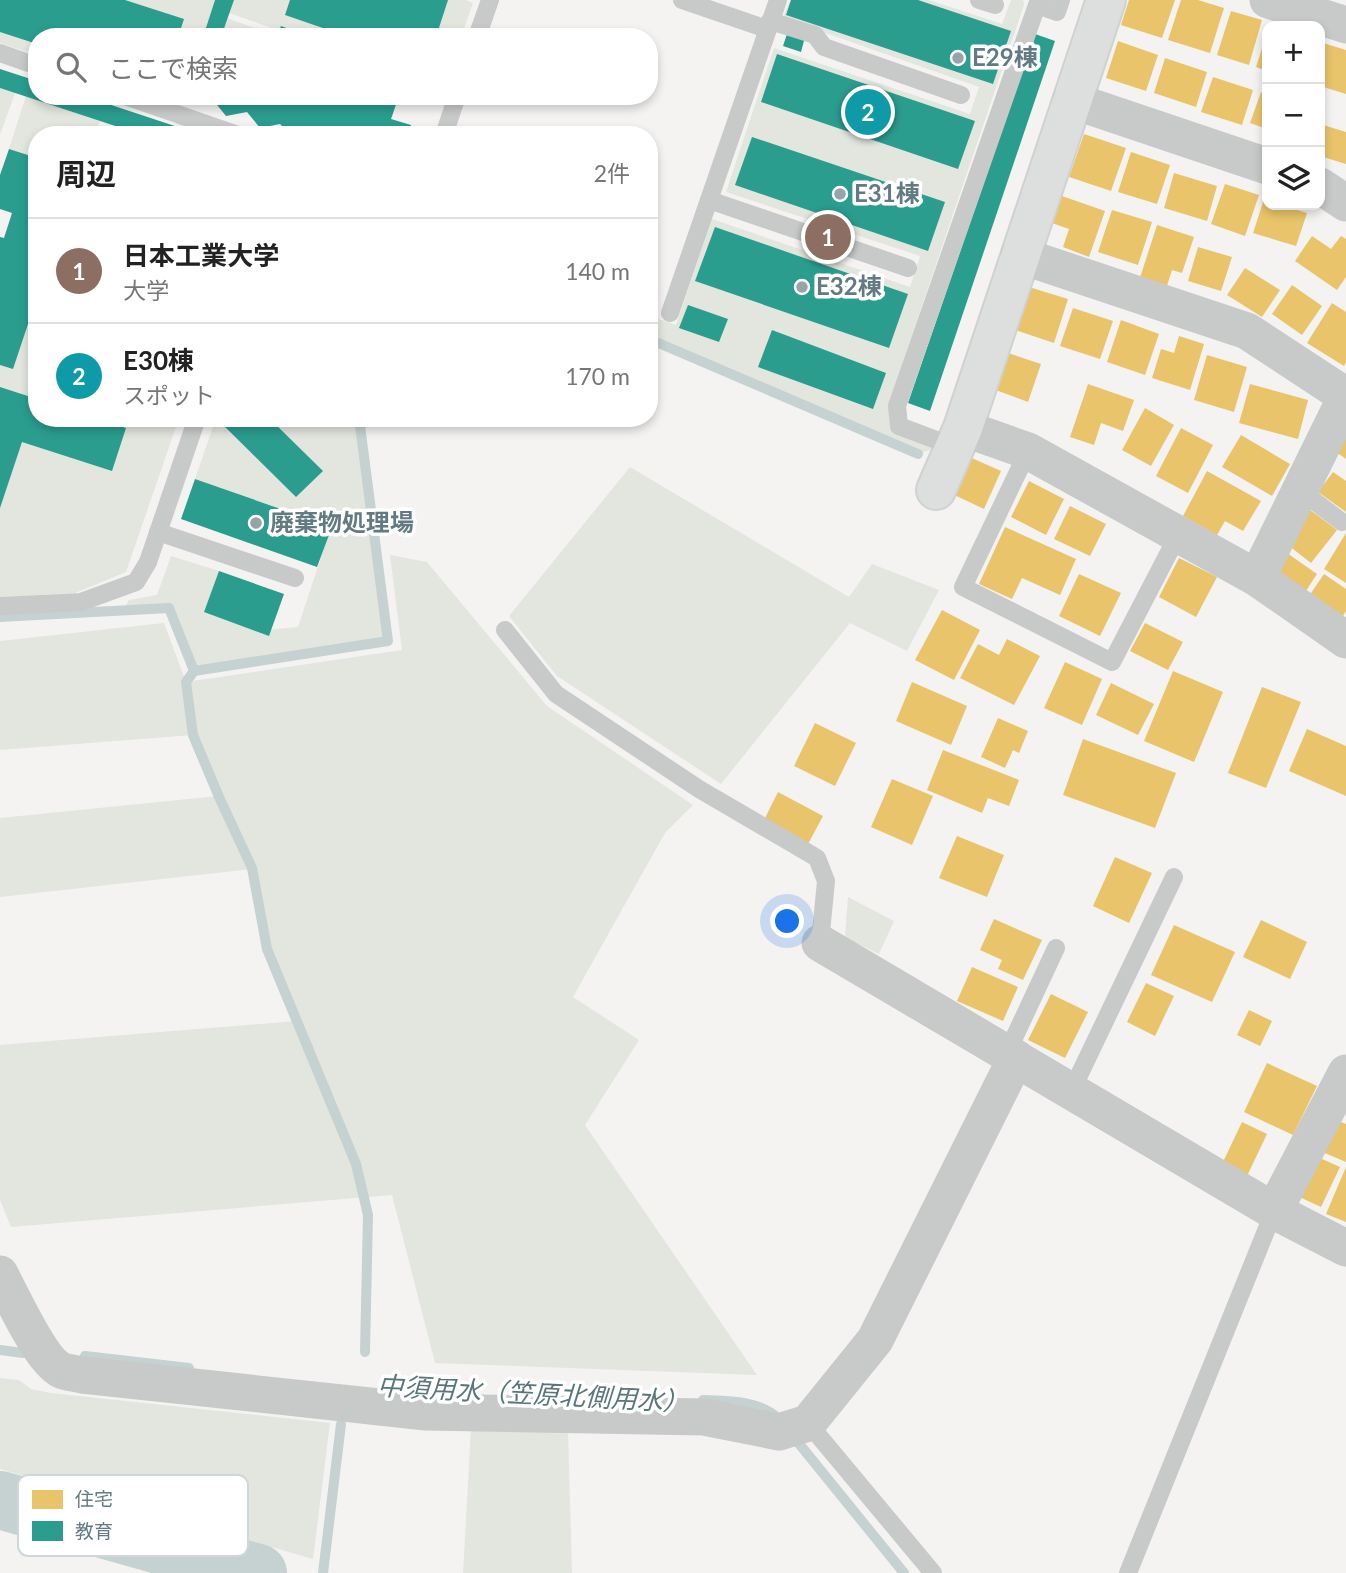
<!DOCTYPE html>
<html lang="ja">
<meta charset="utf-8">
<style>
:root{--surface:#fff;--page:#f6f6f6;--text:#222;--muted:#767676;--line:#e0e0e0;--accent:#0f766e}
body{margin:0;font-family:Lato,"Noto Sans JP",sans-serif;background:var(--page);color:var(--text)}
.controls{position:absolute;right:21px;top:21px;display:grid;overflow:hidden;border-radius:14px;box-shadow:0 4px 10px #0003}
.controls button{width:63px;height:63px;display:grid;place-items:center;padding:0;border:0;border-bottom:2px solid var(--line);background:var(--surface);color:var(--text);font:35px sans-serif}
.you{position:absolute;left:788px;top:922px;width:24px;height:24px;margin:-18px;border:5px solid #fff;border-radius:50%;background:#1a73e8;box-shadow:0 0 0 10px #1a73e833}
.badge{display:grid;place-items:center;width:46px;height:46px;border-radius:50%;background:var(--accent);color:#fff;font-size:23px;font-weight:700}
.pin{position:absolute;translate:-50% -50%;border:4px solid #fff;box-shadow:0 2px 7px #0006}
.list{margin:0;padding:0;list-style:none}
h2{display:flex;justify-content:space-between;align-items:center;height:91px;margin:0;padding:0 28px;font-size:30px}
h2 small{font-size:23px;font-weight:400;color:var(--muted)}
.list li{display:grid;grid-template-columns:46px 1fr auto;gap:21px;align-items:center;box-sizing:border-box;height:105px;padding:0 28px;border-top:2px solid var(--line)}
.list b{display:block;font-size:26px;white-space:nowrap}
.list p{margin:0;font-size:23px;white-space:nowrap;color:var(--muted)}
.list em{font-size:23px;font-style:normal;color:var(--muted)}
.icon{flex:none;width:38px;height:38px;fill:none;stroke:currentColor;stroke-width:2;stroke-linecap:round;stroke-linejoin:round}
.map{position:relative;flex:none;width:1346px;height:1573px;overflow:hidden}
.search{position:absolute;background:var(--surface);box-shadow:0 4px 10px #0003;left:28px;top:28px;width:630px;height:77px;display:flex;align-items:center;gap:18px;box-sizing:border-box;padding:0 24px;border-radius:28px;color:var(--muted);font-size:26px}
.panel{position:absolute;background:var(--surface);box-shadow:0 4px 10px #0003;left:28px;top:126px;width:630px;height:301px;border-radius:28px}
.map>svg:first-child{display:block}
</style>
<div class="map">
<svg width="1346" height="1573" viewBox="0 0 1346 1573">
<rect width="100%" height="100%" fill="#f4f3f2"/>
<!-- green -->
<g fill="#e3e5df">
<path d="M0,0h215l-12,37h-166v18l-37,-12z"/>
<path d="M234,0h232l7,3 -12,34h-240l6,-19 50,18 3,-5 -51,-18z"/>
<path d="M790,0h139l73,24 9,-24h12l1,5 -135,398 1,23 46,22 -18,6 -269,-115v-23l27,9 36,-106 198,68 10,-31 -194,-64 48,-144 196,66 9,-27 -196,-69z"/>
<path d="M0,88l15,5 -15,42z"/>
<path d="M26,96l74,25 -5,12 3,2h-61v283h142l-53,154 -51,21 -75,4v-310l32,-101 -23,-37z"/>
<path d="M216,418h143l29,223 -194,30 -25,-63 -47,4 7,-12 28,-5 14,-39 48,15 47,59 32,-3 33,-100 -136,-48z"/>
<path d="M630,467l219,130 23,-33 67,26 -32,61 -57,-28 -129,161 -164,-108 -48,-60z"/>
<path d="M390,555l37,7 120,144 146,99 -28,28 -92,164 66,43 -54,85 172,250 -322,-12 -43,-168 -381,32 -11,-27v-155l297,-24 -30,-72 -15,-80 -252,28v-79l218,-22 -25,-61 -193,15v-109l164,-18 22,59 216,-32z"/>
<path d="M848,897l46,24 -15,33 -34,-16z"/>
<path d="M0,1378l19,2 12,9 20,4 279,30 -17,136 -313,-90z"/>
<path d="M471,1428l97,3 4,142h-109z"/>
</g>
<!-- homes -->
<g fill="#e9c46a">
<path d="M1129,0h46l-13,38 -41,-13z"/>
<path d="M1181,0h17l26,8 -14,45 -42,-13z"/>
<path d="M1231,11l31,9 -13,45 -32,-10z"/>
<path d="M1267,33v38l-11,-4z"/>
<path d="M1118,41l40,14 -12,36 -40,-13z"/>
<path d="M1320,42l26,8v44l-26,-8z"/>
<path d="M1165,58l42,14 -11,35 -42,-14z"/>
<path d="M1213,77l40,13 -11,35 -41,-13z"/>
<path d="M1261,92l6,2v35l-17,-6z"/>
<path d="M1320,124l26,8v32l-26,-8z"/>
<path d="M1084,134l42,14 -15,43 -42,-14z"/>
<path d="M1131,152l39,13 -13,39 -39,-12z"/>
<path d="M1174,173l43,13 -10,35 -43,-13z"/>
<path d="M1225,184l34,11 -14,41 -34,-12z"/>
<path d="M1062,196l43,15 -16,46 -26,-10 6,-18 -17,-6z"/>
<path d="M1264,199l3,1v5h14l26,8 -11,33 -43,-13z"/>
<path d="M1112,210l40,12 -14,43 -40,-13z"/>
<path d="M1157,225l37,12 -12,36 -10,-3 -7,22 -27,-8z"/>
<path d="M1312,236l19,13 10,-13 5,3v38l-9,13 -42,-29z"/>
<path d="M1198,247l34,10 -11,34 -33,-10z"/>
<path d="M1245,268l35,22 -18,27 -35,-22z"/>
<path d="M1292,285l30,21 -20,29 -30,-21z"/>
<path d="M1029,287l39,12 -14,44 -39,-13z"/>
<path d="M1332,303l14,9v50l-2,4 -37,-23z"/>
<path d="M1073,308l40,13 -13,38 -40,-13z"/>
<path d="M1121,320l38,14 -14,41 -38,-13z"/>
<path d="M1179,336l25,8 -14,46 -38,-12 9,-29 13,4z"/>
<path d="M1005,352l36,12 -13,38 -35,-13z"/>
<path d="M1207,355l40,12 -13,45 -40,-12z"/>
<path d="M1088,384l46,16 -11,31 -22,-8 -7,22 -24,-8z"/>
<path d="M1250,384l58,16 -10,39 -59,-16z"/>
<path d="M1145,408l29,17 -23,41 -29,-16z"/>
<path d="M1181,428l32,17 -25,48 -32,-17z"/>
<path d="M1241,435l49,29 -18,32 -50,-29z"/>
<path d="M1346,438v21l-10,-7z"/>
<path d="M965,455l36,16 -17,38 -36,-17z"/>
<path d="M1207,471l54,30 -18,30 -18,-10 -8,14 -34,-19z"/>
<path d="M1333,472l13,9v31l-28,-20z"/>
<path d="M1029,481l35,18 -18,36 -35,-18z"/>
<path d="M1070,506l36,18 -16,32 -36,-17z"/>
<path d="M1309,509l28,21 -26,33 -27,-21z"/>
<path d="M1005,527l71,32 -16,36 -38,-17 -10,21 -33,-15z"/>
<path d="M1346,533v50l-22,-14z"/>
<path d="M1287,553l30,21 -15,23 -31,-21z"/>
<path d="M1179,558l38,19 -21,40 -37,-20z"/>
<path d="M1079,574l42,19 -21,43 -41,-20z"/>
<path d="M1324,574l22,15v22l-6,10 -33,-22z"/>
<path d="M942,610l38,20 -26,50 -39,-20z"/>
<path d="M1145,623l38,19 -15,28 -38,-19z"/>
<path d="M1007,639l33,17 -26,49 -54,-27 18,-34 21,11z"/>
<path d="M1065,662l37,17 -20,46 -38,-17z"/>
<path d="M1173,671l50,21 -29,70 -50,-21z"/>
<path d="M912,682l55,24 -16,39 -55,-24z"/>
<path d="M1111,683l43,21 -16,31 -42,-20z"/>
<path d="M1262,687l39,15 -35,86 -38,-15z"/>
<path d="M998,718l30,13 -9,22 -6,-3 -8,18 -24,-11z"/>
<path d="M815,723l41,20 -21,43 -41,-20z"/>
<path d="M1307,729l39,17v50l-57,-25z"/>
<path d="M1083,739l93,34 -21,55 -92,-33z"/>
<path d="M943,750l76,30 -10,26 -21,-8 -6,15 -55,-23z"/>
<path d="M892,779l41,17 -21,49 -41,-18z"/>
<path d="M778,792l45,24 -15,28 -44,-24z"/>
<path d="M957,836l47,19 -17,42 -48,-19z"/>
<path d="M1115,857l37,16 -23,50 -36,-17z"/>
<path d="M994,919l48,21 -19,40 -25,-11 4,-9 -22,-10z"/>
<path d="M1261,920l46,22 -17,37 -47,-22z"/>
<path d="M1174,925l61,27 -23,50 -61,-27z"/>
<path d="M972,967l46,20 -15,34 -46,-20z"/>
<path d="M1146,983l28,13 -19,40 -28,-14z"/>
<path d="M1051,994l37,18 -23,46 -37,-18z"/>
<path d="M1249,1010l23,11 -12,25 -23,-11z"/>
<path d="M1267,1063l50,23 -24,49 -49,-23z"/>
<path d="M1334,1119l12,5v38l-26,-11z"/>
<path d="M1242,1122l25,12 -20,42 -25,-12z"/>
<path d="M1311,1154l29,13 -19,40 -28,-13z"/>
<path d="M1346,1167v55l-20,-8z"/>
</g>
<!-- schools -->
<g fill="#2a9d8f">
<path d="M0,0h125l59,19 -6,18h-141v7l-37,-12z"/>
<path d="M215,0h19l-13,37h-18z"/>
<path d="M290,0h158l-12,37h-87l-64,-22z"/>
<path d="M791,0h127l93,31 -18,53 -207,-69z"/>
<path d="M281,26l19,7 -2,4h-21z"/>
<path d="M788,31l17,6 -4,15 -18,-6z"/>
<path d="M1035,34l20,7 -125,370 -22,-8z"/>
<path d="M777,54l198,67 -17,48 -197,-67z"/>
<path d="M0,69l37,12v15h47l118,39h-59l-43,-14 -100,-33z"/>
<path d="M214,96h185l-8,23 20,6 -3,10h-117l-11,-11 -20,4 -13,-16 -21,4 -13,-16z"/>
<path d="M752,137l193,65 -17,49 -193,-66z"/>
<path d="M9,149l28,9v139l-24,72 -13,-4v-128l4,1 8,-25 -12,-4v-34z"/>
<path d="M715,227l193,67 -19,54 -194,-67z"/>
<path d="M688,305l40,14 -9,23 -40,-14z"/>
<path d="M772,330l114,43 -13,36 -115,-42z"/>
<path d="M0,387l37,12v19h59l30,10 -14,43 -90,-29 -22,66z"/>
<path d="M216,418h53l54,53 -27,26z"/>
<path d="M195,479l137,48 -15,40 -136,-48z"/>
<path d="M219,571l65,23 -15,42 -65,-24z"/>
</g>
<g fill="none" stroke-linecap="round" stroke-linejoin="round">
<!-- stream -->
<g stroke="#c6d1d2" stroke-width="10">
<path d="M649,339l269,115"/>
<path d="M359,418l29,223 -194,30 -8,11 7,53 26,62 33,71 15,81 89,215 12,51 -3,137"/>
<path d="M0,617l169,-9 25,63"/>
<path d="M0,1350l23,3"/>
<path d="M85,1356l104,12"/>
<path d="M402,1391l41,3"/>
<path d="M703,1400c26,1 54,0 75,18"/>
<path d="M792,1435l112,138"/>
<path d="M323,1573l18,-149"/>
</g>
<!-- river -->
<path stroke="#c6d1d2" stroke-width="58" d="M0,1500l258,73"/>
<defs>
<path id="secondary" d="M936,490l27,-62 143,-428"/>
</defs>
<!-- secondary casing -->
<use href="#secondary" stroke="#d0d1d2" stroke-width="42"/>
<!-- lane -->
<g stroke="#c8c9c9" stroke-width="18">
<path d="M682,0l85,29"/>
<path d="M979,0l16,5"/>
<path d="M770,21l45,14 9,12 137,48"/>
<path d="M477,37l13,-37"/>
<path d="M0,53l37,13"/>
<path d="M125,96l113,39"/>
<path d="M444,135l13,-39"/>
<path d="M709,200l199,68"/>
<path d="M670,313l108,-313"/>
<path d="M955,447l-56,-21 -2,-20 140,-401 20,7 4,-12"/>
<path d="M1028,451l-65,136 149,75 66,-127"/>
<path d="M1301,491l41,31"/>
<path d="M158,532l137,46"/>
<path d="M0,606l81,-4 55,-20 12,-20 49,-144"/>
<path d="M505,630l51,64 143,95 118,69 9,23 -6,62"/>
<path d="M1007,1053l49,-105"/>
<path d="M1071,1092l103,-215"/>
<path d="M808,1423l125,150"/>
<path d="M1128,1573l146,-362"/>
</g>
<!-- street -->
<g stroke="#c8c9c9" stroke-width="37">
<path d="M1268,0l78,25"/>
<path d="M1071,100l196,66"/>
<path d="M1320,186l26,17"/>
<path d="M1019,255l228,76 99,65"/>
<path d="M963,428l65,23 229,127 89,62"/>
<path d="M1257,578l89,-181"/>
<path d="M820,943l454,268 72,37"/>
<path d="M1274,1211l72,-138"/>
<path d="M0,1274c11,21 41,87 61,96 6,3 15,3 21,5l344,37 278,5 75,15 29,-9 67,-83 141,-282"/>
</g>
<!-- secondary -->
<use href="#secondary" stroke="#dddede" stroke-width="38"/>
</g>
<!-- markers -->
<g fill="#96a4a9" stroke="#fff" stroke-width="2.5">
<circle cx="958" cy="58" r="7"/>
<circle cx="840" cy="194" r="7"/>
<circle cx="802" cy="287" r="7"/>
<circle cx="256" cy="523" r="7"/>
</g>
<g text-anchor="middle" stroke-width="7" stroke-linejoin="round" paint-order="stroke">
<!-- poi labels -->
<g font-size="24" font-weight="bold" fill="#637a82" stroke="#fff" text-anchor="start">
<text x="972" y="66">E29棟</text>
<text x="854" y="202">E31棟</text>
<text x="816" y="295">E32棟</text>
<text x="270" y="531">廃棄物処理場</text>
</g>
<!-- water labels -->
<g font-size="26" font-style="italic" fill="#5a7678" stroke="#fff">
<text transform="translate(533 1394) rotate(3)" y="9">中須用水（笠原北側用水）</text>
</g>
</g>
<!-- legend -->
<rect x="18" y="1475" width="230" height="81" rx="10" fill="#fff" stroke="#d0d7da" stroke-width="2"/>
<rect x="32" y="1490" width="31" height="19" fill="#e9c46a"/>
<rect x="32" y="1521" width="31" height="20" fill="#2a9d8f"/>
<g font-size="19" fill="#637a82">
<text x="75" y="1506">住宅</text>
<text x="75" y="1538">教育</text>
</g>
</svg>
<div class="controls">
<button>+</button>
<button>−</button>
<button><svg class="icon" aria-label="layers" viewBox="0 0 24 24"><path d="M12 4l9 5-9 5-9-5zM3 14l9 5 9-5"/></svg></button>
</div>
<div class="you"></div>
<div class="pin badge" style="left:828px;top:237px;background:#8d6e63">1</div>
<div class="pin badge" style="left:868px;top:112px;background:#0f9aa8">2</div>
<div class="search"><svg class="icon" aria-label="search" viewBox="0 0 24 24"><circle cx="10" cy="10" r="6"/><path d="M15 15l6 6"/></svg>ここで検索</div>
<section class="panel">
<h2>周辺<small>2件</small></h2>
<ul class="list">
<li><span class="badge" style="background:#8d6e63">1</span><div><b>日本工業大学</b><p>大学</p></div><em>140 m</em></li>
<li><span class="badge" style="background:#0f9aa8">2</span><div><b>E30棟</b><p>スポット</p></div><em>170 m</em></li>
</ul>
</section>
</div>
